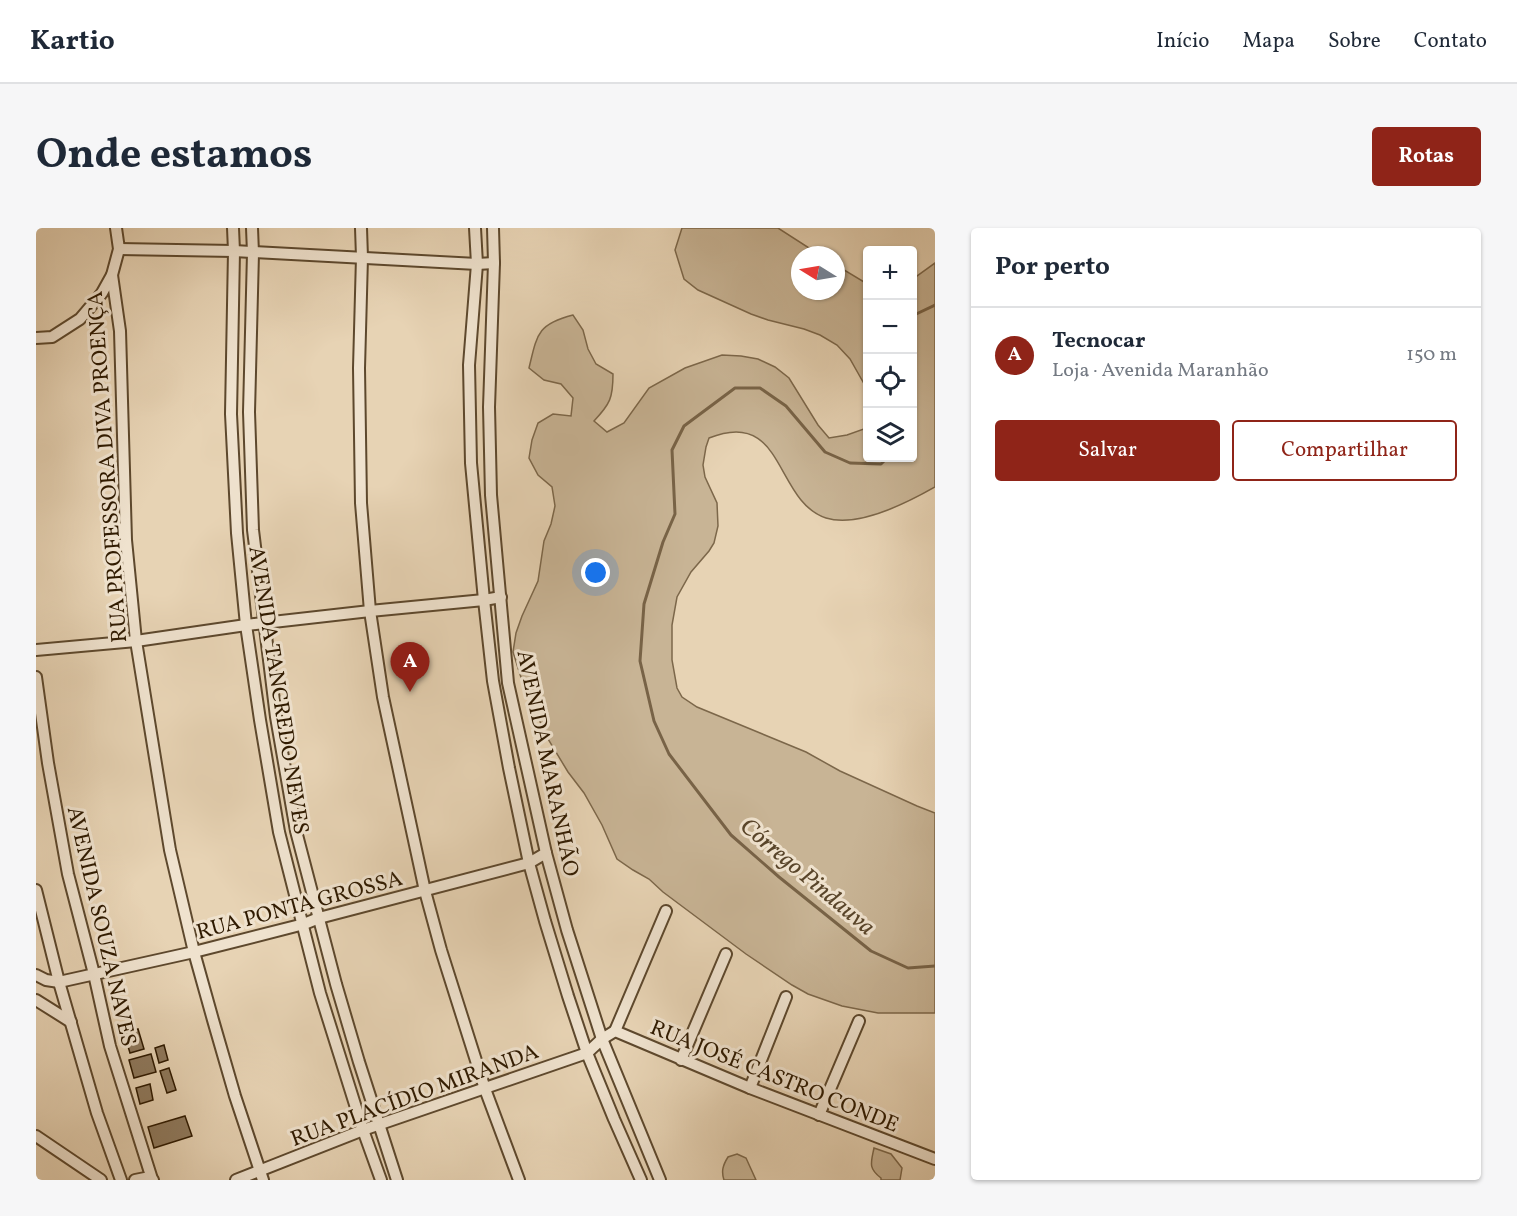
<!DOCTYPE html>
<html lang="pt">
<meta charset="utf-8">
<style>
:root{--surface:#fff;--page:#f6f6f7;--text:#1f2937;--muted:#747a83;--line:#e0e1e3;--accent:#8f2418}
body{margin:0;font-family:Vollkorn,serif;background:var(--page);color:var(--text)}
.controls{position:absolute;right:18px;top:18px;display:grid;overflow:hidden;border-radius:6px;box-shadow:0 2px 4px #0004}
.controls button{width:54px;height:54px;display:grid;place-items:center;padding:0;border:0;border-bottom:2px solid var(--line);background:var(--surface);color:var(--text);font:30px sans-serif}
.compass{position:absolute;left:755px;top:18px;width:54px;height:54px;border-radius:50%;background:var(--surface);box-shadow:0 2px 4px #0004;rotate:281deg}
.you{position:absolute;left:560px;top:345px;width:21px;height:21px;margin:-15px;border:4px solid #fff;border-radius:50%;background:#1a73e8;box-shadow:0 0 0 9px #1a73e833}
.badge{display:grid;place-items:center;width:39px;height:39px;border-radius:50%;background:var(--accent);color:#fff;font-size:20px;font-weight:700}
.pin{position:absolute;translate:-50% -50px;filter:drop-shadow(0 2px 3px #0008)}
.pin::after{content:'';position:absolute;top:32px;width:21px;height:18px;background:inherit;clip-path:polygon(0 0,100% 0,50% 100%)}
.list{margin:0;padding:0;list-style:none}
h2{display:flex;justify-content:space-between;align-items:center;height:78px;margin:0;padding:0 24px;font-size:26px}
h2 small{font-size:20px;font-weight:400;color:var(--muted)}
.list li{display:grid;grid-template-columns:39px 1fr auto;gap:18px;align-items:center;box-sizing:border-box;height:96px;padding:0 24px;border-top:2px solid var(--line)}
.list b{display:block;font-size:22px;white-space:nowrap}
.list p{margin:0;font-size:20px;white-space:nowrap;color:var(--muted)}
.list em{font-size:20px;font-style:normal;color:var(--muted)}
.actions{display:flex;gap:12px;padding:18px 24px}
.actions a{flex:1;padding:14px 0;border:2px solid var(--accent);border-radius:6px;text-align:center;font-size:21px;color:var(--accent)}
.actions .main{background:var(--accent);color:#fff}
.icon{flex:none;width:33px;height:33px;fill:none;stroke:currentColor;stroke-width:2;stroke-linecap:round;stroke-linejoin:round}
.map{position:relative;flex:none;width:899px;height:952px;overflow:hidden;border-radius:6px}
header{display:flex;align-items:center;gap:36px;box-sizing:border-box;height:84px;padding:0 30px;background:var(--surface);border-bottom:2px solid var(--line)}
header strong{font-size:28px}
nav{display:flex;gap:33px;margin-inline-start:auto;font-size:21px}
.intro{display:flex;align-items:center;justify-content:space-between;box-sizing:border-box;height:144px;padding:0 36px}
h1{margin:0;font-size:42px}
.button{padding:15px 27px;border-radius:6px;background:var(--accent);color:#fff;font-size:21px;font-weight:700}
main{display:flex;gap:36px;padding:0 36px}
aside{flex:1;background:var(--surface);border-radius:6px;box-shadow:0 2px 4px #0004}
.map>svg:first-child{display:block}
</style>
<header>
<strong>Kartio</strong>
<nav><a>Início</a><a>Mapa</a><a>Sobre</a><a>Contato</a></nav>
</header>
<div class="intro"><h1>Onde estamos</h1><a class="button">Rotas</a></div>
<main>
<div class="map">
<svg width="899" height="952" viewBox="0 0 899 952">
<rect width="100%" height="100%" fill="#e7d3b4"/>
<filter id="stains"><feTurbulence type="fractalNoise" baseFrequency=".00333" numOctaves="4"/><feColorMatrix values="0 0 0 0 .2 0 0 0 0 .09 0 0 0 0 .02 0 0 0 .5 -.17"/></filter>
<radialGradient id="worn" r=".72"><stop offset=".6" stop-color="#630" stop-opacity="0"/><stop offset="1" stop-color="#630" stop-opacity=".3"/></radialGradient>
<!-- green -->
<g fill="#c8b495" stroke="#7c674a" stroke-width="1.5">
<path d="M646,0h96l42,27h-20v36h36v-26l28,17h3v107l-17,-30 -13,-14 -17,-10 -16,-6 -36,-9 -17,-6 -53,-24 -14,-11 -9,-29z"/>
<path d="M899,35v224c-28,16 -76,41 -109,31 -52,-17 -41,-111 -117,-80l-3,9 -3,18 2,12 12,26 1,23 -4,17 -5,8 -18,21 -14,25 -5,28v35l5,28 5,9 15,10 109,45 34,19 77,35 18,7v200h-57l-36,-7 -34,-12 -16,-9 -46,-31 -83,-62 -14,-13 -16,-9 -16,-11 -15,-34 -18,-32 -16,-21 -20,-33 -24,-52 -11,-35 3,-19 6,-17 16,-35 6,-40 7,-17 4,-18 -3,-19 -14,-12 -9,-17 3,-18 6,-17 15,-9 18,2 2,-18 -12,-14 -17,-4 -15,-12c8,-33 8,-44 44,-53l10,15 5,19 8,15 17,10c0,24 -3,30 -19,47l13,11 17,-9 25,-35 36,-20 37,-13 19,1 17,3 17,8 14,11 29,47 11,13 18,-3 17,-6 3,-10 1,39h44l1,-179z"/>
<path d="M838,920l17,6 11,14 -2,12h-19v-2c-13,-10 -10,-15 -7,-30z"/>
<path d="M701,926l9,4 10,22h-32c-3,-9 -1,-15 4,-23z"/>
</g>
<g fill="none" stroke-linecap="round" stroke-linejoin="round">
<!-- stream -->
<g stroke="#786347" stroke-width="3">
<path d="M876,88l23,-11"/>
<path d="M851,230l-6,6 -31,-1 -25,-11 -39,-46 -26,-18h-25l-51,38 -12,24 3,64 -12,28 -19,62 -4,57 14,60 15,33 62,81 48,42 92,74 37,17 27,-2"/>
</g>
</g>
<!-- building -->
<g fill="#8f7a5e" stroke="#2f1a00" stroke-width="1.5">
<path d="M102,801l6,20 -14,4 -6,-20z"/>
<path d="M128,817l4,15 -9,3 -4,-15z"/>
<path d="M115,826l5,18 -22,6 -5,-18z"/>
<path d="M133,840l7,22 -9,3 -7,-22z"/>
<path d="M114,856l3,16 -13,4 -4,-16z"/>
<path d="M149,888l7,20 -38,12 -6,-21z"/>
</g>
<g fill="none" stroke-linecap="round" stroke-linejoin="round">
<defs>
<g id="minor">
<path d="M197,0l1,23 -3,163 6,119 9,92 14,95 19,112 41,161 43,137 18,50"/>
<path d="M216,0l1,25 -4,159 4,118 23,187 20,114 40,153 23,78 38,118"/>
<path d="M325,0l1,29 -3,111 2,135 9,108 13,86 42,194 16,59 44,139 34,91"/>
<path d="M439,0l2,36 -8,101 2,98 13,137 9,81 16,87 20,95 16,58 23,75 19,57 27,66 27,61"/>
<path d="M457,0l1,35 -5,144 2,88 17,188 38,170 21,77 35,109 58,141"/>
<path d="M83,21l115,2 243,13 17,-1"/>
<path d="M76,47l8,56 6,209 10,101 34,209 24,102 19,68 22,76 28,84"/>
<path d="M0,110l16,-1 28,-18 22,-26 10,-18 7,-26 -3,-21"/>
<path d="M0,422l100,-9 110,-16 124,-14 114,-11 17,-3"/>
<path d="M0,449l12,86 20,111 26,100 16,72 42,133"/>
<path d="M0,662l23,92 38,131 24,67"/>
<path d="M0,747l10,5 13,2 135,-30 110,-28 15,-6 210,-55 17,-10"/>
<path d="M0,772l35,22"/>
<path d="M579,803l51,-120"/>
<path d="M645,832l45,-106"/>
<path d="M714,860l36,-91"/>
<path d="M783,887l40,-94"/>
<path d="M0,908l65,44"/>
<path d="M99,952l10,-2 8,2"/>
<path d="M200,952l127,-50 224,-77 15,-14 13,-8 135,57 185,71"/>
</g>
</defs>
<!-- minor casing -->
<use href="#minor" stroke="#5d482d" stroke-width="14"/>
<!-- minor -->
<use href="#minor" stroke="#efe2ce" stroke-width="10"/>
</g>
<g text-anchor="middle" stroke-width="6" stroke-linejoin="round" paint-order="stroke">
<!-- street labels -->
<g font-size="22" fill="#2f1a00" stroke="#efe2ce">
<text transform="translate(70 239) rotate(-94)" y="8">RUA PROFESSORA DIVA PROENÇA</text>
<text transform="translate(244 462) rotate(81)" y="8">AVENIDA TANCREDO NEVES</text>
<text transform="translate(513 535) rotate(78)" y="8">AVENIDA MARANHÃO</text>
<text transform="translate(263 676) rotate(-15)" y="8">RUA PONTA GROSSA</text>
<text transform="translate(67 698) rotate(77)" y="8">AVENIDA SOUZA NAVES</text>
<text transform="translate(739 847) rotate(22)" y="8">RUA JOSÉ CASTRO CONDE</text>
<text transform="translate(378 866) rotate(-20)" y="8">RUA PLACÍDIO MIRANDA</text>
</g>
<!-- water labels -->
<g font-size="24" font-style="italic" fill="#59452a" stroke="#efe2ce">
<text transform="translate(772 648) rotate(40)" y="8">Córrego Pindauva</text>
</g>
</g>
<rect width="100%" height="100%" filter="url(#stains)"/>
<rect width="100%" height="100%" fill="url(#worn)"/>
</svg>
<div class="controls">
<button>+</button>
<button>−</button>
<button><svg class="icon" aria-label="locate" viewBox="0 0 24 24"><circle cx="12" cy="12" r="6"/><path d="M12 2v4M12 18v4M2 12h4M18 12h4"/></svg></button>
<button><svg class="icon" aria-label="layers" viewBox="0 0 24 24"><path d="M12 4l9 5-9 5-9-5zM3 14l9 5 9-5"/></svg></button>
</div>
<svg class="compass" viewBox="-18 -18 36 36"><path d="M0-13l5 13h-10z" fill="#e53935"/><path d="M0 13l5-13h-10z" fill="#747a83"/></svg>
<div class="you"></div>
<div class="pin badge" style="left:374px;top:464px">A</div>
</div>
<aside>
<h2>Por perto<small></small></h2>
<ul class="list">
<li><span class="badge">A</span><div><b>Tecnocar</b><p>Loja · Avenida Maranhão</p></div><em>150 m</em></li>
</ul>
<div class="actions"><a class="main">Salvar</a><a>Compartilhar</a></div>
</aside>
</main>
